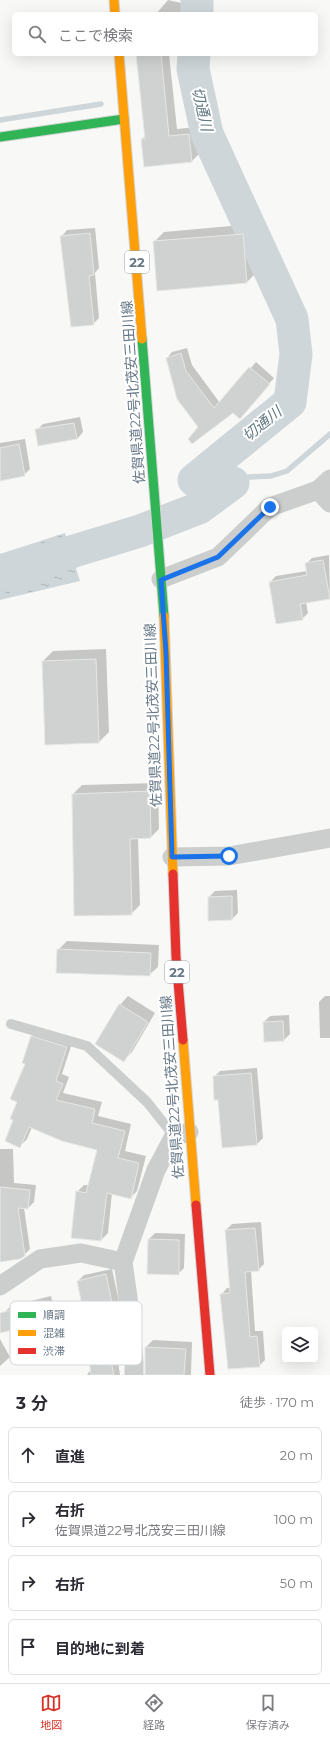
<!DOCTYPE html>
<html lang="ja">
<meta charset="utf-8">
<style>
:root{--surface:#fff;--page:#f7f7f7;--text:#2b2b33;--muted:#7c7c81;--line:#e1e1e2;--accent:#d93025}
body{margin:0;font-family:Montserrat,"Noto Sans JP",sans-serif;background:var(--page);color:var(--text)}
.controls{position:absolute;right:12px;bottom:12px;display:grid;overflow:hidden;border-radius:6px;box-shadow:0 4px 16px #0002}
.controls button{width:36px;height:36px;display:grid;place-items:center;padding:0;border:0;border-bottom:1px solid var(--line);background:var(--surface);color:var(--text);font:20px sans-serif}
.stop{position:absolute;width:12px;height:12px;margin:-9px;border:3px solid #1a73e8;border-radius:50%;background:#fff}
.stop.end{background:#1a73e8;border-color:#fff;box-shadow:0 1px 4px #0008}
.list{margin:0;padding:0;list-style:none}
h2{display:flex;justify-content:space-between;align-items:center;height:52px;margin:0;padding:0 16px;font-size:17px}
h2 small{font-size:13px;font-weight:400;color:var(--muted)}
.list li{display:grid;grid-template-columns:26px 1fr auto;gap:12px;align-items:center;box-sizing:border-box;height:56px;margin:0 8px 8px;padding:0 8px;border:1px solid var(--line);border-radius:6px}
.list b{display:block;font-size:15px;white-space:nowrap}
.list p{margin:0;font-size:13px;white-space:nowrap;color:var(--muted)}
.list em{font-size:13px;font-style:normal;color:var(--muted)}
.icon{flex:none;width:22px;height:22px;fill:none;stroke:currentColor;stroke-width:2;stroke-linecap:round;stroke-linejoin:round}
.map{position:relative;flex:none;width:330px;height:1375px;overflow:hidden}
.search{position:absolute;background:var(--surface);box-shadow:0 4px 16px #0002;left:12px;right:12px;top:12px;height:44px;display:flex;align-items:center;gap:10px;box-sizing:border-box;padding:0 14px;border-radius:6px;color:var(--muted);font-size:15px}
.sheet{height:308px;background:var(--surface)}
nav{display:flex;justify-content:space-around;align-items:center;box-sizing:border-box;height:56px;border-top:1px solid var(--line);background:var(--surface);font-size:11px;color:var(--muted)}
nav a{display:grid;justify-items:center;gap:2px}
nav .on{color:var(--accent)}
.map>svg:first-child{display:block}
</style>
<div class="map">
<svg width="330" height="1375" viewBox="0 0 330 1375">
<defs>
<pattern id="water-ripples" width="26" height="14" patternUnits="userSpaceOnUse"><rect width="26" height="14" fill="#ced6d9"/><path d="M2 4q2-2 4 0t4 0M15 11q2-2 4 0t4 0" fill="none" stroke="#abb2b6"/></pattern>
</defs>
<rect width="100%" height="100%" fill="#f8f8f7"/>
<!-- water -->
<path fill="url(#water-ripples)" d="M65,533l15,48 -80,19v-46z"/>
<!-- shadow -->
<g fill="#0003">
<path d="M168,0l18,4 -2,10h-28z"/>
<path d="M137,54h32l8,75 20,-2 2,27 -7,7 -50,-22 3,-3z"/>
<path d="M253,224l4,48 -10,10 -90,8 -3,-48 10,-10z"/>
<path d="M95,228l4,40 -4,5 4,45 -6,6 -32,-87 6,-7z"/>
<path d="M187,348l5,17 28,38 36,-41 18,16 -29,34h-12l-34,15 -32,-69 5,-6z"/>
<path d="M80,417l3,15 -6,7 -40,-9 6,-6z"/>
<path d="M25,439l5,30 -6,6 -24,5v-37z"/>
<path d="M329,555l1,43 -24,4 2,11 -6,6 -32,-37 6,-6 31,-5 -1,-7 6,-6z"/>
<path d="M106,649l3,83 -10,10 -56,-81 10,-10z"/>
<path d="M158,783l1,46 -8,8 -13,1 2,67 -9,9 -56,1 -2,-121 9,-9z"/>
<path d="M237,890l1,23 -6,6 -23,1v-23l6,-6z"/>
<path d="M67,941l92,4 -1,22 -9,8 -91,-25z"/>
<path d="M128,996l27,17 -23,39 -8,8 -4,-55z"/>
<path d="M325,996h5v42h-10l-1,-36z"/>
<path d="M289,1015l1,19 -6,6 -20,-18 6,-6z"/>
<path d="M38,1030l35,10 -11,34 7,3 -6,16 39,9 -4,14 33,8 -6,27 21,5 -9,35 -7,7 -18,-5 -4,40 -7,7 -24,-48 7,-7h5l9,-36 -66,-22 -5,12 -7,7 -6,-27 17,-82z"/>
<path d="M257,1068l6,70 -6,6 -38,-45 -5,-22 6,-6z"/>
<path d="M0,1149h13l1,34 22,2 -2,17 -6,6h-4l6,41 -6,6 -24,6z"/>
<path d="M261,1222l3,42 -6,6 -7,1 4,60h8l2,29 -6,6 -38,-71 6,-7h4l-5,-58 6,-6z"/>
<path d="M155,1233l30,1 -1,34 -6,6 -29,-35z"/>
<path d="M112,1269l7,32 5,47 -7,7 3,20h-33l4,-6 -5,-39 2,-2 -10,-47 6,-6z"/>
<path d="M51,1296l4,18 -6,6 -44,-8 6,-6z"/>
<path d="M0,1339l10,18 -10,9z"/>
<path d="M153,1340l39,2 -1,33h-45v-28z"/>
</g>
<g fill="none" stroke-linecap="round" stroke-linejoin="round">
<!-- stream -->
<g stroke="#ced6d9" stroke-width="5.5">
<path d="M0,120l101,-16"/>
<path d="M233,483l16,-6 22,-1 16,-5 43,-37"/>
</g>
<!-- river -->
<g stroke="#ced6d9" stroke-width="33">
<path d="M197,14v-14"/>
<path d="M0,576l74,-25 66,-20 59,-23 34,-25 -39,-3 96,-78 6,-48 -4,-35 -85,-185 -14,-65 1,-15"/>
</g>
</g>
<!-- building -->
<g fill="#d0d2d2" stroke="#e7e7e6">
<path d="M136,54h25l8,82 20,-2 3,28 -48,5 -3,-28h4z"/>
<path d="M90,233l4,42 -5,1 5,49 -23,2 -11,-91z"/>
<path d="M243,234l4,49 -90,8 -4,-50z"/>
<path d="M181,353l5,18 28,37 35,-41 21,17 -30,35 -7,-6 -41,31 -4,-5 10,-12 -21,-28 -11,-41z"/>
<path d="M74,423l3,16 -39,7 -3,-17z"/>
<path d="M19,444l6,32 -25,5v-33z"/>
<path d="M323,560l7,39 -30,5 3,16 -27,4 -7,-42 38,-7 -2,-12z"/>
<path d="M96,659l3,84 -54,2 -3,-84z"/>
<path d="M150,791l1,47 -21,1 2,76 -58,1 -2,-122z"/>
<path d="M232,896v24l-24,1v-24z"/>
<path d="M57,949l94,4 -1,23 -94,-3z"/>
<path d="M119,1004l29,18 -24,40 -29,-18z"/>
<path d="M283,1021l1,20 -20,1 -1,-20z"/>
<path d="M31,1036l36,11 -11,34 7,3 -7,16 39,9 -3,14 33,8 -7,27 21,5 -8,36 -24,-6 -6,48 -30,-3 5,-47 10,2 11,-43 -35,-9 -33,-14 -9,21 -15,-7 8,-21 -3,-1 7,-17 -7,-3 15,-35 -3,-1z"/>
<path d="M251,1073l6,72 -35,3 -4,-48h-4l-1,-24z"/>
<path d="M0,1187l30,3 -2,19 -10,-1 7,48 -5,3 -20,3z"/>
<path d="M255,1228l4,43 -14,1 5,65 7,-1 3,31 -32,2 -8,-75 10,-1 -5,-63z"/>
<path d="M148,1239l31,1v35l-32,-1z"/>
<path d="M106,1274l7,34 6,47 -9,2 4,18h-23l-6,-45h2l-10,-49z"/>
<path d="M45,1301l5,20 -50,12v-20z"/>
<path d="M145,1347l41,2 -2,26h-39z"/>
</g>
<g fill="none" stroke-linecap="round" stroke-linejoin="round">
<defs>
<g id="fast">
<path d="M0,137l124,-18"/>
<path d="M142,339l22,277"/>
</g>
<g id="slow">
<path d="M114,0l1,14"/>
<path d="M119,54l23,285"/>
<path d="M164,616l9,258"/>
<path d="M183,1040l13,165"/>
</g>
<g id="jam">
<path d="M173,874l3,83 7,83"/>
<path d="M196,1205l14,170"/>
</g>
</defs>
<!-- fast casing -->
<use href="#fast" stroke="#d5d6d7" stroke-width="11"/>
<!-- slow casing -->
<use href="#slow" stroke="#d5d6d7" stroke-width="11"/>
<!-- jam casing -->
<use href="#jam" stroke="#d5d6d7" stroke-width="11"/>
<!-- lane -->
<path stroke="#cccece" stroke-width="10" d="M11,1024l76,22 60,56 27,34"/>
<!-- street -->
<g stroke="#cccece" stroke-width="19">
<path d="M318,490l12,13"/>
<path d="M161,579l57,-22 52,-50 48,-17 12,-11"/>
<path d="M172,857l57,-1 101,-18"/>
<path d="M0,1286l40,-27 41,-6 42,9"/>
<path d="M134,1375v-13l-6,-65 -5,-35 33,-92 18,-34 15,-4"/>
</g>
<!-- fast -->
<use href="#fast" stroke="#30b455" stroke-width="9"/>
<!-- slow -->
<use href="#slow" stroke="#ff9f0a" stroke-width="9"/>
<!-- jam -->
<use href="#jam" stroke="#e5322d" stroke-width="9"/>
</g>
<g fill="none" stroke-linecap="round" stroke-linejoin="round">
<!-- route -->
<path stroke="#1a73e8" stroke-width="5" d="M229,856l-57,1 -6,-204 -5,-73 57,-23 52,-50"/>
</g>
<g text-anchor="middle" stroke-width="4" stroke-linejoin="round" paint-order="stroke">
<!-- shield labels -->
<g fill="#fff" stroke="#95a0ab" stroke-width="1">
<rect x="125" y="251" width="24" height="22" rx="3"/>
<rect x="165" y="961" width="24" height="22" rx="3"/>
</g>
<g font-size="13" font-weight="bold" fill="#677887">
<text x="137" y="267">22</text>
<text x="177" y="977">22</text>
</g>
<!-- street labels -->
<g font-size="14" fill="#677887" stroke="#fff">
<text transform="translate(133 392) rotate(-94)" y="5">佐賀県道22号北茂安三田川線</text>
<text transform="translate(153 715) rotate(-92)" y="5">佐賀県道22号北茂安三田川線</text>
<text transform="translate(172 1087) rotate(-94)" y="5">佐賀県道22号北茂安三田川線</text>
</g>
<!-- water labels -->
<g font-size="15" font-style="italic" fill="#637983" stroke="#fff">
<text transform="translate(202 109) rotate(77)" y="5">切通川</text>
<text transform="translate(262 424) rotate(-39)" y="5">切通川</text>
</g>
</g>
<!-- legend -->
<rect x="10" y="1301" width="132" height="64" rx="6" fill="#fff" stroke="#d1d6db" stroke-width="1"/>
<rect x="18" y="1312" width="18" height="6" fill="#30b455"/>
<rect x="18" y="1330" width="18" height="6" fill="#ff9f0a"/>
<rect x="18" y="1348" width="18" height="6" fill="#e5322d"/>
<g font-size="11" fill="#677887">
<text x="43" y="1319">順調</text>
<text x="43" y="1337">混雑</text>
<text x="43" y="1355">渋滞</text>
</g>
</svg>
<div class="controls">
<button><svg class="icon" aria-label="layers" viewBox="0 0 24 24"><path d="M12 4l9 5-9 5-9-5zM3 14l9 5 9-5"/></svg></button>
</div>
<div class="stop" style="left:229px;top:856px"></div>
<div class="stop end" style="left:270px;top:507px"></div>
<div class="search"><svg class="icon" aria-label="search" viewBox="0 0 24 24"><circle cx="10" cy="10" r="6"/><path d="M15 15l6 6"/></svg>ここで検索</div>
</div>
<section class="sheet">
<h2>3 分<small>徒歩 · 170 m</small></h2>
<ul class="list">
<li><svg class="icon" aria-label="ahead" viewBox="0 0 24 24"><path d="M12 20V5M6 11l6-6 6 6"/></svg><div><b>直進</b></div><em>20 m</em></li>
<li><svg class="icon" aria-label="right" viewBox="0 0 24 24"><path d="M7 20v-9h11M14 6l5 5-5 5"/></svg><div><b>右折</b><p>佐賀県道22号北茂安三田川線</p></div><em>100 m</em></li>
<li><svg class="icon" aria-label="right" viewBox="0 0 24 24"><path d="M7 20v-9h11M14 6l5 5-5 5"/></svg><div><b>右折</b></div><em>50 m</em></li>
<li><svg class="icon" aria-label="arrive" viewBox="0 0 24 24"><path d="M6 21V4h12l-3 4 3 4H6"/></svg><div><b>目的地に到着</b></div></li>
</ul>
</section>
<nav>
<a class="on"><svg class="icon" aria-label="map" viewBox="0 0 24 24"><path d="M3 6l6-2 6 2 6-2v14l-6 2-6-2-6 2zM9 4v14M15 6v14"/></svg>地図</a>
<a><svg class="icon" aria-label="directions" viewBox="0 0 24 24"><path d="M12 3l9 9-9 9-9-9zM9 14v-3h6M13 9l2 2-2 2"/></svg>経路</a>
<a><svg class="icon" aria-label="saved" viewBox="0 0 24 24"><path d="M7 4h10v16l-5-4-5 4z"/></svg>保存済み</a>
</nav>
